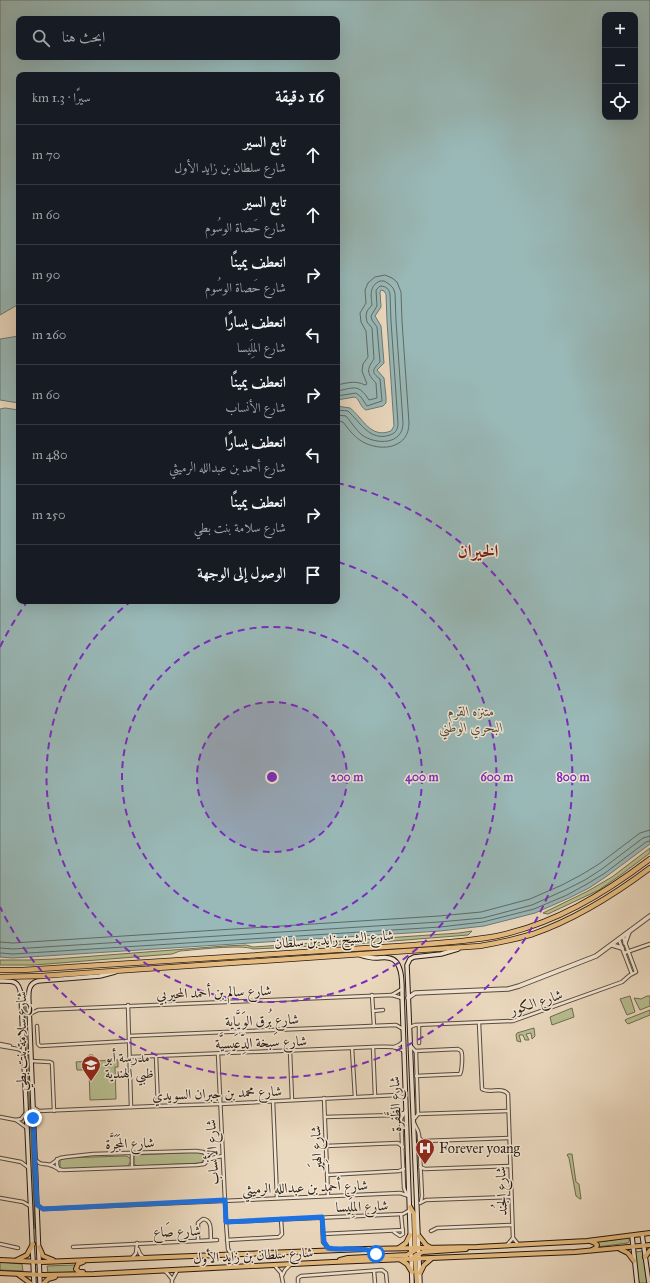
<!DOCTYPE html>
<html lang="ar">
<meta charset="utf-8">
<style>
:root{--surface:#171b24;--page:#20242c;--text:#f1f3f6;--muted:#9ea1a6;--line:#363941}
body{margin:0;font-family:"IM FELL Great Primer",Amiri,serif;background:var(--page);color:var(--text);direction:rtl}
.controls{position:absolute;right:12px;top:12px;display:grid;overflow:hidden;border-radius:8px;box-shadow:0 4px 16px #0002}
.controls button{width:36px;height:36px;display:grid;place-items:center;padding:0;border:0;border-bottom:1px solid var(--line);background:var(--surface);color:var(--text);font:20px sans-serif}
.stop{position:absolute;width:12px;height:12px;margin:-9px;border:3px solid #1a73e8;border-radius:50%;background:#fff}
.stop.end{background:#1a73e8;border-color:#fff;box-shadow:0 1px 4px #0008}
.list{margin:0;padding:0;list-style:none}
h2{display:flex;justify-content:space-between;align-items:center;height:52px;margin:0;padding:0 16px;font-size:17px}
h2 small{font-size:13px;font-weight:400;color:var(--muted)}
.list li{display:grid;grid-template-columns:26px 1fr auto;gap:12px;align-items:center;box-sizing:border-box;height:60px;padding:0 16px;border-top:1px solid var(--line)}
.list b{display:block;font-size:15px;white-space:nowrap}
.list p{margin:0;font-size:13px;white-space:nowrap;color:var(--muted)}
.list em{font-size:13px;font-style:normal;color:var(--muted)}
.icon{flex:none;width:22px;height:22px;fill:none;stroke:currentColor;stroke-width:2;stroke-linecap:round;stroke-linejoin:round}
.map{position:relative;flex:none;width:650px;height:1283px;overflow:hidden;direction:ltr}
.search{position:absolute;background:var(--surface);box-shadow:0 4px 16px #0002;left:16px;top:16px;width:324px;height:44px;display:flex;align-items:center;gap:10px;box-sizing:border-box;padding:0 14px;border-radius:8px;color:var(--muted);font-size:15px}
.panel{position:absolute;background:var(--surface);box-shadow:0 4px 16px #0002;left:16px;top:72px;width:324px;height:532px;border-radius:8px;direction:rtl}
.map>svg:first-child{display:block}
</style>
<div class="map">
<svg width="650" height="1283" viewBox="0 0 650 1283">
<rect width="100%" height="100%" fill="#ebd9bf"/>
<filter id="stains"><feTurbulence type="fractalNoise" baseFrequency=".005" numOctaves="4"/><feColorMatrix values="0 0 0 0 .2 0 0 0 0 .09 0 0 0 0 .02 0 0 0 .5 -.17"/></filter>
<radialGradient id="worn" r=".72"><stop offset=".6" stop-color="#630" stop-opacity="0"/><stop offset="1" stop-color="#630" stop-opacity=".3"/></radialGradient>
<!-- green -->
<g fill="#b8bf91" stroke="#6f6c51">
<path d="M650,848v5l-28,21 -23,16 -51,24 -5,-1 45,-22 24,-14z"/>
<path d="M472,931l-4,4 -113,9 -102,5c-11,-5 -58,1 -73,2l-8,3 -138,11h-34v-5h29l26,-1 170,-13 21,-1 7,2 206,-14z"/>
<path d="M630,996l5,16 -8,3 -7,-16z"/>
<path d="M647,996h3v10l-10,4 -6,-12 7,1z"/>
<path d="M24,1000l1,1 10,228 -2,-18 -3,-44 -7,-164z"/>
<path d="M572,1008l2,9 -22,8 -2,-8z"/>
<path d="M650,1010v5l-22,9 -2,-2 -1,-2 2,-1z"/>
<path d="M534,1028l1,8 -3,3 -1,-6 -5,1 3,6h-4l-2,-5h-4l2,7 -4,-1 -1,-6 1,-2z"/>
<path d="M89,1055h4v6l25,-1v7h-3l1,32 -26,1 -1,-30h-12l-1,-8 13,-1z"/>
<path d="M200,1152l3,2 2,4 -4,5 -64,3 -3,-2v-8l2,-1z"/>
<path d="M568,1154h4l4,28 3,2 2,15h-1l-4,-3 -7,-38 -2,-3z"/>
<path d="M126,1156l4,2 1,3 -4,6 -64,3 -3,-2v-8l2,-2z"/>
<path d="M627,1238l3,2 -2,3 -31,4 1,-3 -1,-2z"/>
<path d="M643,1251v2l4,30h-8l-4,-31z"/>
<path d="M0,1262l22,2 1,7 -23,-1z"/>
<path d="M75,1265l-1,4 2,3 -28,1 -1,-7z"/>
</g>
<!-- water -->
<g fill="#99b9b8" stroke="#6b7975" fill-rule="evenodd">
<path d="M0,0h650v844l-43,32 -18,12 -20,10 -34,15 -51,13 -44,5 -427,27 -13,-1v-548l5,-1 14,2v191h318v-195l13,2c13,10 20,31 41,23l3,-5 -7,-105 -1,-27 -2,-3 -3,-1 -1,2 1,15 -6,9 6,10 3,37 -7,7 7,8 2,19v6l-3,3 -17,4c-6,-3 -6,-10 -11,-13l-18,3v-325h-318v229l-19,11zM605,15h30v102h-30zM19,19h318v38h-318z"/>
<path d="M19,336v67l-19,-3v-61z"/>
</g>
<g fill="none" stroke-linecap="round" stroke-linejoin="round">
<!-- shore -->
<g stroke="#606a64" stroke-width="1">
<path d="M337,385c10,-2 18,-5 28,0l2,-1 -5,-13 1,-7 5,-7 -2,-26 -5,-9 -1,-9 6,-10 -1,-13 3,-7 7,-6 10,-2 7,3 5,4 4,10 1,29 7,102c0,24 -25,29 -44,20 -9,-4 -16,-13 -22,-21l-6,-1"/>
<path d="M337,391c17,-3 21,-8 32,9l8,-2 -1,-15c-10,-10 -9,-14 -2,-24l-2,-31 -5,-6 -1,-6 1,-5 5,-6c-1,-10 -3,-19 8,-24h4l5,3 4,4 2,5 1,28 7,102c0,22 -27,22 -41,12 -6,-5 -11,-13 -16,-19l-9,-1"/>
<path d="M337,396l19,-3 5,4 6,9 15,-5 -2,-22c-9,-7 -8,-9 0,-17l-3,-35 -5,-7 -1,-4 6,-10 -1,-16 4,-4c6,0 9,3 10,8l1,27 7,102c0,6 -2,10 -8,12 -20,7 -30,-13 -42,-24l-11,-1"/>
<path d="M0,942l13,1 426,-27 42,-4 49,-13 32,-14 19,-10 18,-11 41,-31 10,-3"/>
<path d="M0,948l13,1 426,-27 44,-4 49,-13 33,-15 20,-10 17,-11 41,-31 7,-2"/>
<path d="M0,953l13,1 427,-27 43,-5 51,-13 33,-14 20,-11 18,-11 41,-31 4,-1"/>
</g>
<defs>
<g id="minor">
<path d="M619,940l13,34"/>
<path d="M624,953l26,-9"/>
<path d="M372,995l2,31"/>
<path d="M392,995l10,-6"/>
<path d="M128,1005l3,102"/>
<path d="M373,1011l10,-1"/>
<path d="M30,1014l8,-4 354,-15 10,3"/>
<path d="M479,1023l3,66c7,5 20,-3 26,5l5,144 5,6"/>
<path d="M419,1025v18"/>
<path d="M37,1026l1,18 2,2 89,-5"/>
<path d="M410,1027l5,-2 98,-4 109,-39 8,-7 6,-3 -13,-35"/>
<path d="M129,1036l267,-11 7,4"/>
<path d="M0,1044l10,2"/>
<path d="M410,1045l6,7 2,62 -4,5"/>
<path d="M0,1046l18,3 6,3"/>
<path d="M373,1047l2,49"/>
<path d="M394,1047l5,-2 5,-4"/>
<path d="M352,1048l3,49"/>
<path d="M290,1051l2,49"/>
<path d="M415,1051l43,-2c1,1 2,1 3,2 2,3 1,20 -1,23l-44,2"/>
<path d="M218,1054l8,168 2,27 3,5"/>
<path d="M156,1056l2,50"/>
<path d="M130,1057l243,-10c11,0 22,-2 31,4"/>
<path d="M31,1061l19,1 2,1 2,48"/>
<path d="M397,1095l8,-6"/>
<path d="M324,1098l4,98"/>
<path d="M273,1101l4,97"/>
<path d="M33,1107l6,4 119,-5 62,-2 177,-9 5,2 4,4"/>
<path d="M406,1110l-5,9 3,69 3,7"/>
<path d="M418,1114l90,-3"/>
<path d="M0,1117l16,3 11,8"/>
<path d="M325,1117l72,-2 7,-2"/>
<path d="M16,1120l5,-1 5,-6"/>
<path d="M414,1123l4,8 1,4 3,61 -1,6"/>
<path d="M419,1138l4,3 86,-3"/>
<path d="M326,1146l72,-3 5,4"/>
<path d="M132,1153v14"/>
<path d="M0,1158l21,4 8,6"/>
<path d="M35,1159c7,8 8,3 15,6 5,1 7,5 13,5l134,-5 7,-1 7,-6 12,-2"/>
<path d="M57,1159v6l2,5"/>
<path d="M204,1164l2,-5 -1,-6"/>
<path d="M50,1165l10,-7 6,-1 27,-3 103,-3 7,1 8,5"/>
<path d="M420,1167l5,2 85,-3"/>
<path d="M327,1175l72,-4 5,-2"/>
<path d="M0,1198l23,4 7,4"/>
<path d="M420,1203l6,-3 85,-3"/>
<path d="M37,1205l6,4 357,-16 9,3"/>
<path d="M322,1217l1,25 5,6 4,1"/>
<path d="M226,1222l177,-8 7,-4"/>
<path d="M431,1231l6,-3 75,-3"/>
<path d="M394,1232l6,4 3,-2 -2,-20"/>
<path d="M323,1234l80,-4"/>
<path d="M227,1240l52,-3 3,-3 -1,-15"/>
<path d="M198,1241v-18l5,-4c10,1 7,13 8,21"/>
<path d="M0,1244l18,4"/>
<path d="M507,1245l6,-7"/>
<path d="M73,1247l144,-7"/>
<path d="M138,1249l2,5 4,4"/>
<path d="M132,1258l4,-5 1,-10"/>
<path d="M275,1266l6,7 2,10"/>
<path d="M165,1271l3,3 4,5"/>
<path d="M374,1271l1,12"/>
<path d="M282,1276l3,-6 5,-5"/>
<path d="M172,1283v-3l5,-9"/>
<path d="M298,1283v-5l3,-2 81,-6 4,3 1,10"/>
</g>
<g id="tertiary">
<path d="M625,943l4,-11"/>
<path d="M612,945l10,3"/>
<path d="M408,998l7,-5 93,-4 11,-3 77,-30 54,-40"/>
</g>
<g id="secondary">
<path d="M360,955c6,2 10,3 16,3 4,0 9,-1 13,0 14,2 13,25 13,36l10,289"/>
<path d="M0,981c13,0 19,-1 21,14l13,288"/>
<path d="M642,1234l7,49"/>
<path d="M632,1236l5,47"/>
<path d="M40,1283l-11,-277c0,-10 -3,-22 9,-25l62,-5 15,-4"/>
<path d="M420,1283l-13,-318 3,-6 4,-2 27,-3 17,-5"/>
</g>
<g id="primary">
<path d="M410,1207l4,7 1,36"/>
<path d="M419,1236l7,9 5,3"/>
<path d="M590,1241l5,2 2,2 -1,3 -4,2"/>
<path d="M39,1247l4,9 10,4"/>
<path d="M399,1248l7,-5 4,-8"/>
<path d="M620,1249l8,4 6,8"/>
<path d="M645,1257l5,-7"/>
<path d="M415,1258l2,25"/>
<path d="M0,1260l42,2 323,-13 112,-2 110,-6 63,-8"/>
<path d="M17,1260l10,-5 6,-11"/>
<path d="M340,1260l8,-2 59,-3 12,-7"/>
<path d="M401,1260l6,4 5,8"/>
<path d="M411,1260l5,-5 7,-3 43,-3"/>
<path d="M83,1272h-4l-3,-3 2,-5 5,-2"/>
<path d="M0,1273l43,2 51,-1 239,-12 242,-10 75,-7"/>
<path d="M420,1273l4,-8 7,-6"/>
<path d="M19,1275l11,8"/>
<path d="M44,1283l4,-4 7,-2"/>
</g>
<g id="trunk">
<path d="M0,970h23l392,-25c27,-2 55,-4 82,-9 57,-12 107,-42 153,-77"/>
<path d="M0,977l41,-1 439,-30c18,-3 36,-7 53,-12 43,-15 81,-39 117,-66"/>
</g>
</defs>
<!-- minor casing -->
<use href="#minor" stroke="#574a3c" stroke-width="4.5"/>
<!-- tertiary casing -->
<use href="#tertiary" stroke="#574a3c" stroke-width="5.5"/>
<!-- secondary casing -->
<use href="#secondary" stroke="#261a11" stroke-width="5.5"/>
<!-- primary casing -->
<use href="#primary" stroke="#261a11" stroke-width="6"/>
<!-- trunk casing -->
<use href="#trunk" stroke="#261a11" stroke-width="6"/>
<!-- minor -->
<use href="#minor" stroke="#f2e6d5" stroke-width="2.5"/>
<!-- tertiary -->
<use href="#tertiary" stroke="#f2e6d5" stroke-width="3.5"/>
<!-- secondary -->
<use href="#secondary" stroke="#f2e6d5" stroke-width="3.5"/>
<!-- primary -->
<use href="#primary" stroke="#e6bc80" stroke-width="4"/>
<!-- trunk -->
<use href="#trunk" stroke="#e6bc80" stroke-width="4.5"/>
</g>
<g fill="none" stroke-linecap="round" stroke-linejoin="round">
<!-- route -->
<path stroke="#1a73e8" stroke-width="5" d="M33,1118l4,87 6,4 182,-9 1,22 96,-5 2,25 4,6c13,3 37,-3 48,6"/>
</g>
<!-- distance rings -->
<circle cx="272" cy="777" r="75" fill="#7b2cbf" fill-opacity=".12"/>
<g fill="none" stroke="#7b2cbf" stroke-width="2" stroke-dasharray="7 5">
<circle cx="272" cy="777" r="75"/>
<circle cx="272" cy="777" r="150"/>
<path d="M338 562A225 225 0 1 1 130 602"/>
<path d="M0 647A301 301 0 0 1 27 602M337 483A301 301 0 1 1 0 907"/>
</g>
<!-- icons -->
<defs>
<symbol id="school-pin" viewBox="-11 -11 22 30"><path d="M0 17L-7.5 6A9.5 9.5 0 1 1 7.5 6Z" fill="#8f2418" stroke="#f2e6d5"/><path d="M0-5L7-2L0 1L-7-2ZM-4 1L0 2.5L4 1V4Q0 6-4 4Z" fill="#fff"/></symbol>
<symbol id="hospital-pin" viewBox="-11 -11 22 30"><path d="M0 17L-7.5 6A9.5 9.5 0 1 1 7.5 6Z" fill="#8f2418" stroke="#f2e6d5"/><path d="M-5-5h3v3.5h4V-5h3V5h-3V1.5h-4V5h-3Z" fill="#fff"/></symbol>
</defs>
<g fill-rule="evenodd">
<use href="#school-pin" x="80" y="1054" width="22" height="30"/>
<use href="#hospital-pin" x="414" y="1137" width="22" height="30"/>
</g>
<g text-anchor="middle" stroke-width="3" stroke-linejoin="round" paint-order="stroke">
<!-- park labels -->
<g font-size="14" font-style="italic" fill="#524c37" stroke="#f2e6d5">
<text x="471" y="716">متنزه القرم<tspan x="471" dy="16">البحري الوطني</tspan></text>
</g>
<!-- street labels -->
<g font-size="14" fill="#261a11" stroke="#f2e6d5">
<text transform="translate(334 939) rotate(-4)" y="5">شارع الشيخ زايد بن سلطان</text>
<text transform="translate(214 992) rotate(-2)" y="5">شارع سالم بن أحمد المحيربي</text>
<text transform="translate(536 1002) rotate(-18)" y="5">شارع الكور</text>
<text transform="translate(262 1020) rotate(-2)" y="5">شارع بُرق الوَيَّاية</text>
<text transform="translate(21 1041) rotate(-90)" y="5">شارع سلامة بنت بطي</text>
<text transform="translate(261 1042) rotate(-2)" y="5">شارع سَبخة الدِّعَيسِيَّة</text>
<text transform="translate(217 1093) rotate(-2)" y="5">شارع محمد بن جبران السويدي</text>
<text transform="translate(395 1104) rotate(-92)" y="5">شارع الظَّفرة</text>
<text transform="translate(130 1143) rotate(-2)" y="5">شارع المَجَرَّة</text>
<text transform="translate(316 1148) rotate(-92)" y="5">شارع الهِيَر</text>
<text transform="translate(212 1152) rotate(-93)" y="5">شارع الأنساب</text>
<text transform="translate(305 1187) rotate(-2)" y="5">شارع أحمد بن عبدالله الرميثي</text>
<text transform="translate(501 1191) rotate(-92)" y="5">شارع الجُند</text>
<text transform="translate(362 1206) rotate(-2)" y="5">شارع المِلَيسا</text>
<text transform="translate(177 1231) rotate(-2)" y="5">شارع صَاع</text>
<text transform="translate(253 1255) rotate(-3)" y="5">شارع سلطان بن زايد الأول</text>
</g>
<!-- poi labels -->
<g font-size="14" fill="#261a11" stroke="#f2e6d5" text-anchor="start">
<text x="105" y="1062">مدرسة أبو<tspan x="105" dy="16">ظبي الهندية</tspan></text>
<text x="439" y="1153">Forever yoang</text>
</g>
<!-- district labels -->
<g font-size="18" font-weight="bold" fill="#7a1f14" stroke="#f2e6d5">
<text x="478" y="557">الخيران</text>
</g>
</g>
<circle cx="272" cy="777" r="6" fill="#7b2cbf" stroke="#f2e6d5" stroke-width="2"/>
<g font-size="12" text-anchor="middle" font-weight="bold" fill="#7b2cbf" stroke="#f2e6d5" stroke-width="3" stroke-linejoin="round" paint-order="stroke">
<text x="347" y="781">200 m</text>
<text x="422" y="781">400 m</text>
<text x="497" y="781">600 m</text>
<text x="573" y="781">800 m</text>
</g>
<rect width="100%" height="100%" filter="url(#stains)"/>
<rect width="100%" height="100%" fill="url(#worn)"/>
</svg>
<div class="controls">
<button>+</button>
<button>−</button>
<button><svg class="icon" aria-label="locate" viewBox="0 0 24 24"><circle cx="12" cy="12" r="6"/><path d="M12 2v4M12 18v4M2 12h4M18 12h4"/></svg></button>
</div>
<div class="stop" style="left:376px;top:1254px"></div>
<div class="stop end" style="left:33px;top:1118px"></div>
<div class="search"><svg class="icon" aria-label="search" viewBox="0 0 24 24"><circle cx="10" cy="10" r="6"/><path d="M15 15l6 6"/></svg>ابحث هنا</div>
<section class="panel">
<h2>16 دقيقة<small>سيرًا · 1.3 km</small></h2>
<ul class="list">
<li><svg class="icon" aria-label="ahead" viewBox="0 0 24 24"><path d="M12 20V5M6 11l6-6 6 6"/></svg><div><b>تابع السير</b><p>شارع سلطان بن زايد الأول</p></div><em>70 m</em></li>
<li><svg class="icon" aria-label="ahead" viewBox="0 0 24 24"><path d="M12 20V5M6 11l6-6 6 6"/></svg><div><b>تابع السير</b><p>شارع حَصاة الوسُوم</p></div><em>60 m</em></li>
<li><svg class="icon" aria-label="right" viewBox="0 0 24 24"><path d="M7 20v-9h11M14 6l5 5-5 5"/></svg><div><b>انعطف يمينًا</b><p>شارع حَصاة الوسُوم</p></div><em>90 m</em></li>
<li><svg class="icon" aria-label="left" viewBox="0 0 24 24"><path d="M17 20v-9H6M10 6l-5 5 5 5"/></svg><div><b>انعطف يسارًا</b><p>شارع المِلَيسا</p></div><em>260 m</em></li>
<li><svg class="icon" aria-label="right" viewBox="0 0 24 24"><path d="M7 20v-9h11M14 6l5 5-5 5"/></svg><div><b>انعطف يمينًا</b><p>شارع الأنساب</p></div><em>60 m</em></li>
<li><svg class="icon" aria-label="left" viewBox="0 0 24 24"><path d="M17 20v-9H6M10 6l-5 5 5 5"/></svg><div><b>انعطف يسارًا</b><p>شارع أحمد بن عبدالله الرميثي</p></div><em>480 m</em></li>
<li><svg class="icon" aria-label="right" viewBox="0 0 24 24"><path d="M7 20v-9h11M14 6l5 5-5 5"/></svg><div><b>انعطف يمينًا</b><p>شارع سلامة بنت بطي</p></div><em>250 m</em></li>
<li><svg class="icon" aria-label="arrive" viewBox="0 0 24 24"><path d="M6 21V4h12l-3 4 3 4H6"/></svg><div><b>الوصول إلى الوجهة</b></div></li>
</ul>
</section>
</div>
